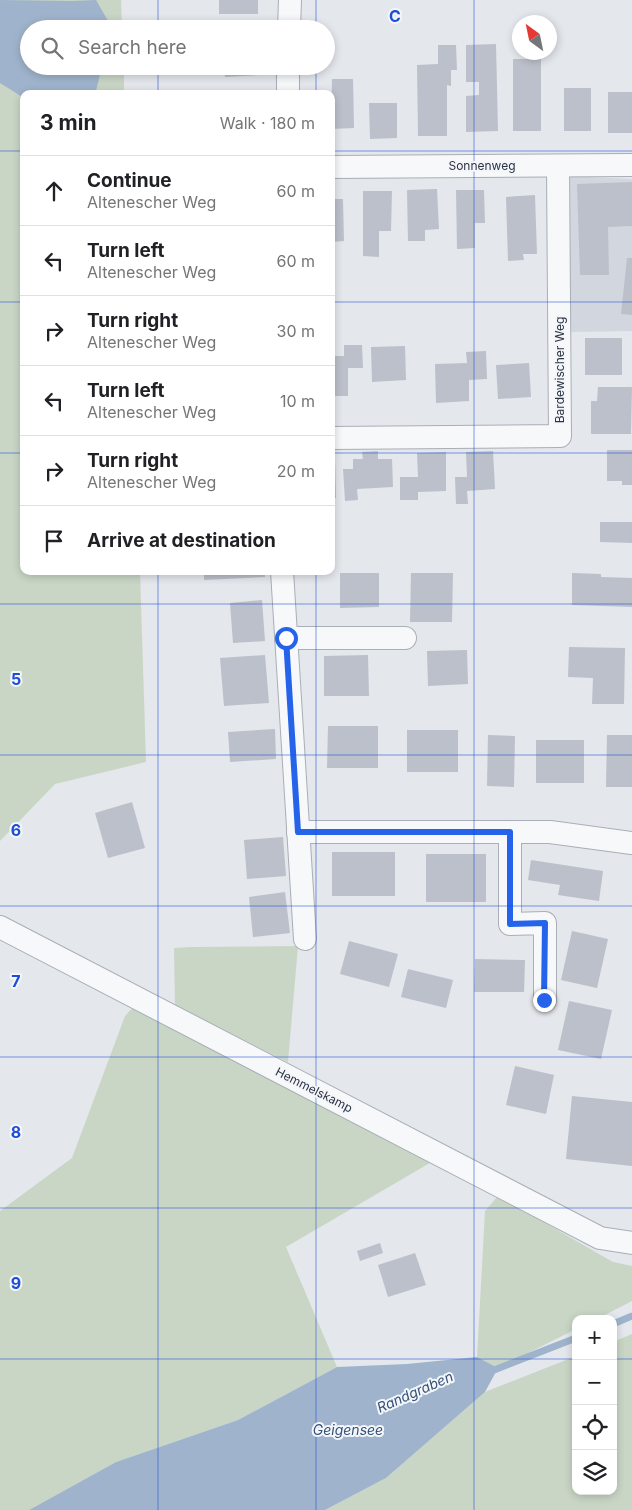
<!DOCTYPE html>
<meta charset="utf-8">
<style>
:root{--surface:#fff;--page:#f2f2f2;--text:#202124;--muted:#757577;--line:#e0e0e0}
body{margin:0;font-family:Inter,sans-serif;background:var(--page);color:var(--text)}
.controls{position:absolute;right:15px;bottom:15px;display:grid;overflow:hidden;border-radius:10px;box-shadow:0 2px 8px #0003}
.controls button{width:45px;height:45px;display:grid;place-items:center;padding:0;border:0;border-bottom:1px solid var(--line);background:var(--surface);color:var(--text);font:25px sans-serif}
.compass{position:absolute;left:512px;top:15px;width:45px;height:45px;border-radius:50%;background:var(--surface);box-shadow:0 2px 8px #0003;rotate:327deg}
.stop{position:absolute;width:15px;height:15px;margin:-11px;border:4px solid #2563eb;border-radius:50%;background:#fff}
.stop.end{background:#2563eb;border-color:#fff;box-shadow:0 1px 5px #0008}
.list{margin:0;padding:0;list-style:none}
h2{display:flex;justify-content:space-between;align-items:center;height:65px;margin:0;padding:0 20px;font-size:21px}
h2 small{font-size:16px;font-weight:400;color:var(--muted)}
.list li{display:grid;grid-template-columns:32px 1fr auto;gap:15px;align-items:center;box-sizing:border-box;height:70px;padding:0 20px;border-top:1px solid var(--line)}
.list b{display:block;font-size:19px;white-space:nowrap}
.list p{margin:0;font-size:16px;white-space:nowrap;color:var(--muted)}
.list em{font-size:16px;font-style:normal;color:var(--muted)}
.icon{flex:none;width:28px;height:28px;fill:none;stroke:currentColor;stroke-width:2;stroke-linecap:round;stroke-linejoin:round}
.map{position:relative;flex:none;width:632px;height:1510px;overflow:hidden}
.search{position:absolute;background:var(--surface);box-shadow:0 2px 8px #0003;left:20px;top:20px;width:315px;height:55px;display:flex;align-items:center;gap:12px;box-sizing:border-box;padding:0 18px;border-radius:28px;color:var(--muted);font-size:19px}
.panel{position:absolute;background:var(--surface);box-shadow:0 2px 8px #0003;left:20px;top:90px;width:315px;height:485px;border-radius:10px}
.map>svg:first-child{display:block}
</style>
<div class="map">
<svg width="632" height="1510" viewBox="0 0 632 1510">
<rect width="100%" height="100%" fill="#e4e7ec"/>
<!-- built -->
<path fill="#d2d6de" d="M567,176l65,3v152l-62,1z"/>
<!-- green -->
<g fill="#c9d6c5">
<path d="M0,0h121l1,29h-93v37h95v28h-100v477h116l6,191 -91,22 -55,57z"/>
<path d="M298,946l-10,116 -113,-55 -1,-59 16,-1z"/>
<path d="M136,1004l299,156 -149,87 51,120 -99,53 -122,42 -87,48h-29v-299l72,-53 53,-142z"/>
<path d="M498,1196l115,66 19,4v35l-35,18h-21v10l-78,39 -21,-11 8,-146z"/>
<path d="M632,1334v176h-307l61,-32 99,-86 91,-36v135h37v-149z"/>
</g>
<!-- water -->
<g fill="#9fb4cc">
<path d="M0,0l72,1 24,-1 15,26 -1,3h-81v37h73l-6,25 -4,3h-68v4l-24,-15z"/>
<path d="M477,1357l21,11 -13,24 -99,86 -61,32h-296l87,-48 122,-42 99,-53 70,-3z"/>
</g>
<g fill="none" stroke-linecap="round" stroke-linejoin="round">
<!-- stream -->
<g stroke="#9fb4cc" stroke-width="7">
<path d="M613,1324l19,-8"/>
<path d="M489,1372l87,-34"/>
</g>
</g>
<!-- building -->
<g fill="#bbc0ca">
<rect x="219" y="0" width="39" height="14"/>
<path d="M496,44l2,87 -32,1v-36l13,-1v-13h-13v-37z"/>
<path d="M438,45h18l1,25h-6v16l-4,-1v51h-29l-1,-71 21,-1z"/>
<rect x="513" y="59" width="28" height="72"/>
<path d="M224,66h35v9l-34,2z"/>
<path d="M332,79h21l1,49 -23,1z"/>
<rect x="564" y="88" width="27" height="43"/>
<rect x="608" y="92" width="24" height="41"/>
<path d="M369,103h28v35l-27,1z"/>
<path d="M632,182v44l-24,1 1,48h-29l-3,-91z"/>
<path d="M437,189l2,40 -14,1v11h-17l-1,-51z"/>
<path d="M456,190h28l1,33h-10v25l-18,1z"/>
<path d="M363,191h29l-1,40h-12v26l-16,-1z"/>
<path d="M535,195l2,59h-14l1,6 -16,1 -2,-64z"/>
<path d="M331,199h12l1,42 -13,1z"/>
<path d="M627,258h5v57l-11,-1z"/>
<rect x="585" y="338" width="37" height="37"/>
<path d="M344,345h18l1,23h-15v28h-17v-40h13z"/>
<path d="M405,346l1,34 -34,2 -1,-35z"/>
<path d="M486,351l1,28 -18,1v21l-33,2 -1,-39 32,-1 -1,-11z"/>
<path d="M529,363l2,34 -33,2 -2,-34z"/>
<path d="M598,387h34l-1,47h-40v-33h6z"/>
<path d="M607,450h25v35h-10v-4h-15z"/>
<path d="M378,451v8h14l1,28 -36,2 1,11 -13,1 -2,-32h10v-10h10l-1,-7z"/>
<path d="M493,451l2,38 -28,2 1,13h-12l-1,-27h12l-1,-25z"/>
<path d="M446,452v39l-28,1v8h-18v-23h18l-1,-24z"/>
<path d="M331,459h4l1,39h-5z"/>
<path d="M600,522h32v21l-32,-1z"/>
<path d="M204,571h61v6l-61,3z"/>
<path d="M340,573h39v34l-39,1z"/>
<path d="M411,573h42l-1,49h-42z"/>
<path d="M572,573l29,1v3l31,1v29l-60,-2z"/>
<path d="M262,600l3,41 -32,2 -3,-40z"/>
<path d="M569,647l56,1 -1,56h-32l1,-26 -25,-1z"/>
<path d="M467,650l1,34 -40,2 -1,-35z"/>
<path d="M265,655l4,48 -45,3 -4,-48z"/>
<path d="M368,655l1,41h-45v-40z"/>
<path d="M328,726h50v42h-51z"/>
<path d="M275,729l1,30 -46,3 -2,-30z"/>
<rect x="407" y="730" width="51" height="42"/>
<path d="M488,735l27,1 -1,51 -27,-1z"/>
<path d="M607,735h25v52h-26z"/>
<rect x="536" y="740" width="48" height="43"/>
<path d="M132,802l13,46 -37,10 -13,-45z"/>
<path d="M283,837l3,39 -39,3 -3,-39z"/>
<rect x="332" y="852" width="63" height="44"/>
<rect x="426" y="854" width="60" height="48"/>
<path d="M531,860l72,11 -4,30 -41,-6 2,-10 -32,-5z"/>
<path d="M285,892l5,41 -37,4 -4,-40z"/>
<path d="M572,931l36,8 -11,49 -36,-8z"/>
<path d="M349,941l49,13 -9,33 -49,-13z"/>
<path d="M475,959l50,1 -1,32h-50z"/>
<path d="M408,969l45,11 -7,28 -45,-11z"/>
<path d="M569,1001l43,9 -11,49 -43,-9z"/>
<path d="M515,1066l39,9 -8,39 -40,-9z"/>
<path d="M572,1096l60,6v64l-66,-7z"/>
<path d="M380,1243l3,10 -23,8 -3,-10z"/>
<path d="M415,1253l11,32 -38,12 -10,-32z"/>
</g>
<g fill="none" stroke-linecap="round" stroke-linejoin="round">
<defs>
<g id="minor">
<path d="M289,29l1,-29"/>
<path d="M288,94v-28"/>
<path d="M331,167l301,-2"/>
<path d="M331,438l229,-2 -2,-270"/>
<path d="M282,571l23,368"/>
<path d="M286,638h119"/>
<path d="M298,832h252l82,11"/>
<path d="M510,832v92l35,-1v77"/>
<path d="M0,927l600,311 32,5"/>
</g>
</defs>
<!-- minor casing -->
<use href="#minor" stroke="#a9aeb7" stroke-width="24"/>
<!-- minor -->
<use href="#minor" stroke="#f7f8fa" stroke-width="22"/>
</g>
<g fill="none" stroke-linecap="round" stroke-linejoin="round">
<!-- route -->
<path stroke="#2563eb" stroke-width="6" d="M286,638l12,194h212v92l35,-1 -1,77"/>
</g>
<!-- grid -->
<path fill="none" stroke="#1d4ed8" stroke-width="1" stroke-opacity="0.55" d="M158,0v29M316,0v29M474,0v1510M158,66v28M316,66v28M0,151h24M331,151h301M0,302h24M331,302h301M0,453h24M331,453h301M158,571v939M316,571v939M0,604h632M0,755h632M0,906h632M0,1057h632M0,1208h632M0,1359h576M613,1359h19"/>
<g text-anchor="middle" stroke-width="4" stroke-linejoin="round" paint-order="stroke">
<!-- street labels -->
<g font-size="12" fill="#2b3445" stroke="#f4f6f9">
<text x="482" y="170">Sonnenweg</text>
<text transform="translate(560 370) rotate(-90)" y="4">Bardewischer Weg</text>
<text transform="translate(314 1090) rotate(27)" y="4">Hemmelskamp</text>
</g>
<!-- water labels -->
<g font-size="14" font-style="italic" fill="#34527a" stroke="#f4f6f9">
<text transform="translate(415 1392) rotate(-24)" y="5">Randgraben</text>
<text x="348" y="1435">Geigensee</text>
</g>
</g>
<g font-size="16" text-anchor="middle" font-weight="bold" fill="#1d4ed8" stroke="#f4f6f9" stroke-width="4" stroke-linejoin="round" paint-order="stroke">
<text x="395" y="22">C</text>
<text x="16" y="685">5</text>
<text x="16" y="836">6</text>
<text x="16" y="987">7</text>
<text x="16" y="1138">8</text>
<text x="16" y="1289">9</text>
</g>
</svg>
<div class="controls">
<button>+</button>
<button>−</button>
<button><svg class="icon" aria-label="locate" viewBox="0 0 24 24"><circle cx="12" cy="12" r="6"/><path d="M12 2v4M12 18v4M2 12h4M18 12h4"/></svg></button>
<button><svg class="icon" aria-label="layers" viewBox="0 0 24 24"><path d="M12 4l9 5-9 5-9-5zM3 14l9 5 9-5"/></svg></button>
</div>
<svg class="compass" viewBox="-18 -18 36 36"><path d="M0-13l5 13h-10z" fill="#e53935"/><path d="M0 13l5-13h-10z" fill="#757577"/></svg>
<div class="stop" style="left:286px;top:638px"></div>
<div class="stop end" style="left:544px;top:1000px"></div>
<div class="search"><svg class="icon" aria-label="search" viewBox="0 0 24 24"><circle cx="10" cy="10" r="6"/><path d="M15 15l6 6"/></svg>Search here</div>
<section class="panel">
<h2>3 min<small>Walk · 180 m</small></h2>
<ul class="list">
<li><svg class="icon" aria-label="ahead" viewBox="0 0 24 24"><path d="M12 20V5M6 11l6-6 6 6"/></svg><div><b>Continue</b><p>Altenescher Weg</p></div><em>60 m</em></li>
<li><svg class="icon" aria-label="left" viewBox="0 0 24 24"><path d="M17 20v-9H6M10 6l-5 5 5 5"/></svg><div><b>Turn left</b><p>Altenescher Weg</p></div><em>60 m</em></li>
<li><svg class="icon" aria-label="right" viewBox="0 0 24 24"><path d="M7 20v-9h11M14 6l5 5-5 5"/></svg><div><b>Turn right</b><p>Altenescher Weg</p></div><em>30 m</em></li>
<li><svg class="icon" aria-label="left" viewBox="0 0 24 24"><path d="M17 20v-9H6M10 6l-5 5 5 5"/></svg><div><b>Turn left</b><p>Altenescher Weg</p></div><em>10 m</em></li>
<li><svg class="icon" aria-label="right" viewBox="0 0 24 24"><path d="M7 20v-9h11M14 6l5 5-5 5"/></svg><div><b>Turn right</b><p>Altenescher Weg</p></div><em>20 m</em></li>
<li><svg class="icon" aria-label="arrive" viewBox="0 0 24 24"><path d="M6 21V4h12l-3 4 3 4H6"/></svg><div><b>Arrive at destination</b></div></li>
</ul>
</section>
</div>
